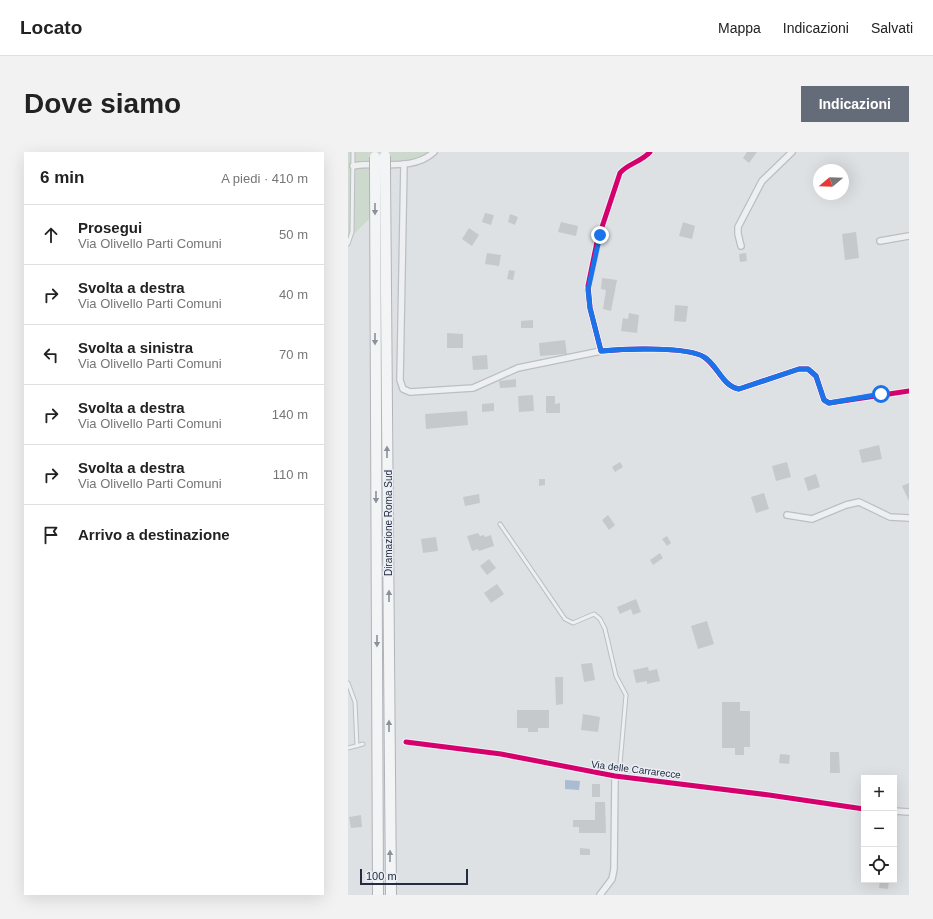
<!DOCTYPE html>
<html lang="it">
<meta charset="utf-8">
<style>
:root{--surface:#fff;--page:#f2f2f2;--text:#222;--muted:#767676;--line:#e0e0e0;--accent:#656c79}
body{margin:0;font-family:Helvetica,sans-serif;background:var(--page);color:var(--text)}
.controls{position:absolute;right:12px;bottom:12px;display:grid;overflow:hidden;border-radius:0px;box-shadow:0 4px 16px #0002}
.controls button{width:36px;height:36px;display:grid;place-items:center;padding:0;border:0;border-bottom:1px solid var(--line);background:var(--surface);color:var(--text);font:20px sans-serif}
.compass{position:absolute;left:465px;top:12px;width:36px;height:36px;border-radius:50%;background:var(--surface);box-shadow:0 4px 16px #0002;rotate:251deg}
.scale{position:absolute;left:12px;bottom:10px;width:108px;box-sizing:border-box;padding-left:4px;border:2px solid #242d3f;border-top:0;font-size:11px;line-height:14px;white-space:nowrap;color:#242d3f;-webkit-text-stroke:3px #ebeff5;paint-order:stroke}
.stop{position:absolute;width:12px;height:12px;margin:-9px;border:3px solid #1a73e8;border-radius:50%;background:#fff}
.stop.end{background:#1a73e8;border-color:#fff;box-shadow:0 1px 4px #0008}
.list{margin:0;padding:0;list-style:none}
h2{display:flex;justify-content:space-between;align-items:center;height:52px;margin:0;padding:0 16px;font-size:17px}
h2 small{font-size:13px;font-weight:400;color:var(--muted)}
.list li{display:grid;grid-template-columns:26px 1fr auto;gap:12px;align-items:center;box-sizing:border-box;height:60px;padding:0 16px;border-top:1px solid var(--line)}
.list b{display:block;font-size:15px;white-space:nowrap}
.list p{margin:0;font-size:13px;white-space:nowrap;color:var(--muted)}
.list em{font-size:13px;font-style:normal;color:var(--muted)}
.icon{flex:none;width:22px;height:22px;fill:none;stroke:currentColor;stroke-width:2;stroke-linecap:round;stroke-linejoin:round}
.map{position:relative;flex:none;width:561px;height:743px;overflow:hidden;border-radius:0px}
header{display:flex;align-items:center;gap:24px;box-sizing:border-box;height:56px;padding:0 20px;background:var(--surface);border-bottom:1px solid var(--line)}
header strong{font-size:19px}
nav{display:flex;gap:22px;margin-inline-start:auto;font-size:14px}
.intro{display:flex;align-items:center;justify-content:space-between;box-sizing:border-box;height:96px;padding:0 24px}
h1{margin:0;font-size:28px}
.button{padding:10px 18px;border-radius:0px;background:var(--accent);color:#fff;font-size:14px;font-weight:700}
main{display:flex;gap:24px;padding:0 24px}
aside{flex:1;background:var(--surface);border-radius:0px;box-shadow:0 4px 16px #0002}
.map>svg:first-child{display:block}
</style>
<header>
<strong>Locato</strong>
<nav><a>Mappa</a><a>Indicazioni</a><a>Salvati</a></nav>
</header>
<div class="intro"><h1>Dove siamo</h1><a class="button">Indicazioni</a></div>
<main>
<aside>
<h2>6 min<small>A piedi · 410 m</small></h2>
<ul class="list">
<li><svg class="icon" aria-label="ahead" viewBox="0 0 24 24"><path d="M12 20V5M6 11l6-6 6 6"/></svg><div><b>Prosegui</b><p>Via Olivello Parti Comuni</p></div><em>50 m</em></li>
<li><svg class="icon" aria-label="right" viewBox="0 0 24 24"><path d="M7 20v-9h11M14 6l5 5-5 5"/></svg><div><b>Svolta a destra</b><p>Via Olivello Parti Comuni</p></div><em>40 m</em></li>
<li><svg class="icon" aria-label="left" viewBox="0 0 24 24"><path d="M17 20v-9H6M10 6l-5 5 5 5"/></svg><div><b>Svolta a sinistra</b><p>Via Olivello Parti Comuni</p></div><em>70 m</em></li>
<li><svg class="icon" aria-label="right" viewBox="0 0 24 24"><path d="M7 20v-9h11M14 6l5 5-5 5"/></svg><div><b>Svolta a destra</b><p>Via Olivello Parti Comuni</p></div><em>140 m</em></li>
<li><svg class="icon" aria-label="right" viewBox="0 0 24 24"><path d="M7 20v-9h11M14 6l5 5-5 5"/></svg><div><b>Svolta a destra</b><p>Via Olivello Parti Comuni</p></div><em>110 m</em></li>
<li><svg class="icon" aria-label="arrive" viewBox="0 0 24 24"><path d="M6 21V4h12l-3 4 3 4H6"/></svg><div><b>Arrivo a destinazione</b></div></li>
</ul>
</aside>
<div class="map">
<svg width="561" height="743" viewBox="0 0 561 743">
<rect width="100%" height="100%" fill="#dee1e4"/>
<!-- green -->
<path fill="#ced9ce" d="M0,0h86l-30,13 -19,5 1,32 -38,38z"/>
<!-- water -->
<path fill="#a9bcd2" d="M217,628l15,1 -1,9 -14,-1z"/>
<!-- building -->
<g fill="#c5c9cc">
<path d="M399,0h10l-8,11 -6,-5z"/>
<path d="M137,61l9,2 -3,10 -9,-3z"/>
<path d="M162,62l8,3 -3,8 -7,-3z"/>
<path d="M213,70l17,4 -2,10 -18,-4z"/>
<path d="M335,70l12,4 -3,13 -13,-3z"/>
<path d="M121,76l10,7 -7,11 -10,-7z"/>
<path d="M508,80l3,26 -14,2 -3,-26z"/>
<path d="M139,101l14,2 -2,11 -14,-2z"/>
<path d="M398,101l1,8 -7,1 -1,-8z"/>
<path d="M161,118l6,1 -2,9 -6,-1z"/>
<path d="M254,126l15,2 -6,31 -8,-2 3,-19 -5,-1z"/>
<path d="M327,153l13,1 -2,16 -12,-1z"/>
<path d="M281,161l10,2 -2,18 -16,-2 2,-13 5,1z"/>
<path d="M185,168v8h-12v-7z"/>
<path d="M99,181l16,1v14h-16z"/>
<path d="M217,188l2,14 -27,2 -1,-13z"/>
<path d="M139,203l1,14 -15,1 -1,-14z"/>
<path d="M168,227v8l-16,1 -1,-7z"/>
<path d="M185,243l1,16 -15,1 -1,-16z"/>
<path d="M198,244h9v8l5,-1v10h-14z"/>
<path d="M146,251v8l-12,1v-8z"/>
<path d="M119,259l1,14 -42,4 -1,-15z"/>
<path d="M531,293l3,14 -20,4 -3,-13z"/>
<path d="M272,310l3,5 -8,5 -3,-5z"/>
<path d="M439,310l4,15 -15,4 -4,-15z"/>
<path d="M468,322l4,13 -12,4 -4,-13z"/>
<path d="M191,327h6v6l-6,1z"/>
<path d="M561,331v18l-7,-15z"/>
<path d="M416,341l5,16 -13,4 -5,-16z"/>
<path d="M131,342l1,9 -15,3 -2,-9z"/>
<path d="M260,363l7,10 -6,5 -7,-10z"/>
<path d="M130,381l2,3 4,-1 1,2 6,-2 3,11 -15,5 -1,-2 -6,2 -5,-15z"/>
<path d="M319,384l4,7 -4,3 -5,-7z"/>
<path d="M88,385l2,14 -15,2 -2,-14z"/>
<path d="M312,401l3,5 -10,7 -3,-5z"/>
<path d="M141,407l7,9 -9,7 -7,-9z"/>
<path d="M149,432l7,10 -13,9 -7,-10z"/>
<path d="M288,447l5,13 -8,3 -2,-6 -11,5 -3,-7z"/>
<path d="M359,469l7,23 -16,5 -7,-23z"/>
<path d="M244,511l3,17 -11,2 -3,-18z"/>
<path d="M300,515l1,4 8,-2 3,12 -13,3v-3l-11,2 -3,-13z"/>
<path d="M207,525h8v27l-7,1z"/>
<path d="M374,550h18v9h10v36h-6v8h-9v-7h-13z"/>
<path d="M169,558h32v18h-11v4h-10v-4h-11z"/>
<path d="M235,562l17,3 -2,15 -17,-2z"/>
<path d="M482,600h9l1,21h-10z"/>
<path d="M432,602l10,1 -1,9 -10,-1z"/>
<rect x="244" y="632" width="8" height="13"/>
<path d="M247,650h10l1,31h-27v-6h-6v-7h22z"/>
<path d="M13,663l1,12 -11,1 -2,-11z"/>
<path d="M232,696l10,1v6h-10z"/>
<path d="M532,728h9l-1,9 -9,-1z"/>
</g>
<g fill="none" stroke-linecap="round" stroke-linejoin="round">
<defs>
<g id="lane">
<path d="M0,92l4,-12 1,-80"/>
<path d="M152,372l65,95 8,4 21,-9 6,5 5,10 11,47 10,19 -7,81"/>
<path d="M0,531l7,19 2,44"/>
<path d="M0,596l15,-4"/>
</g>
<g id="street">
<path d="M302,0c-9,10 -23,12 -30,21l-23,69 -9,44 2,22 11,43c21,-2 86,-5 103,6 13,8 19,30 35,32l60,-20h9l8,7 8,24 5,3 80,-12"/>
<path d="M56,12l-4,216 3,9 7,3 63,-4 45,-20 83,-17"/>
<path d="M5,14c27,-5 59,6 81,-14"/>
<path d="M532,89l29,-5"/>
<path d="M393,94l-3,-12v-7l24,-46 30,-29"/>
<path d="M439,363l25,4 34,-14 13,-3 31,15 19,1"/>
<path d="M58,590l95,12 114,22 154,19 95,14"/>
<path d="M546,659l15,1"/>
<path d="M252,743l12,-16 2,-10 1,-93"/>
</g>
<g id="highway">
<path d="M27,18l3,725"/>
<path d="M37,18l6,725"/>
</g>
</defs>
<!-- lane casing -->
<use href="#lane" stroke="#bbbec2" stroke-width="5"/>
<!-- street casing -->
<use href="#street" stroke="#bbbec2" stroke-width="8"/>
<!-- highway casing -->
<use href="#highway" stroke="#b0b4b9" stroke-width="12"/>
<!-- lane -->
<use href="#lane" stroke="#edeff1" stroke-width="3"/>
<!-- street -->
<use href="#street" stroke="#edeff1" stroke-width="5.5"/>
<!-- highway -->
<use href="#highway" stroke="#f2f4f5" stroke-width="10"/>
<defs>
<g id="highway-bridge">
<path d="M37,4v14"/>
<path d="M27,5v13"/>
</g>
</defs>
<!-- highway-bridge casing -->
<use href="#highway-bridge" stroke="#b0b4b9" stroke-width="12" stroke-linecap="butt"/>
<!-- highway-bridge -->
<use href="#highway-bridge" stroke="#f2f4f5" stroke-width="10"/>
<defs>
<g id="cycleway">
<path d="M302,0c-9,10 -23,12 -30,21l-23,69 -9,44 2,22 11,43c21,-2 86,-5 103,6 13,8 19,30 35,32l60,-20h9l8,7 8,24 5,3 80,-12"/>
<path d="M58,590l95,12 114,22 154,19 95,14"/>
</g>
</defs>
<!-- cycleway casing -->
<use href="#cycleway" stroke="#ebeff5" stroke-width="8"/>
<!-- cycleway -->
<use href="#cycleway" stroke="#d6006c" stroke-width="5"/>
</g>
<!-- one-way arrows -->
<defs><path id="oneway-solid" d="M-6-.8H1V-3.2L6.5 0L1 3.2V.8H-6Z"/></defs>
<g fill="#8b909a">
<use href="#oneway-solid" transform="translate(27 57) rotate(90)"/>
<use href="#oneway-solid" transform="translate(27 187) rotate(90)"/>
<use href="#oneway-solid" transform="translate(39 300) rotate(-90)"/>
<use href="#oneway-solid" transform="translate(28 345) rotate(90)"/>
<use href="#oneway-solid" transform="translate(41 444) rotate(-90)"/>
<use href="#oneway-solid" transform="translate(29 489) rotate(90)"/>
<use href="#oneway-solid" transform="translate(41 574) rotate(-90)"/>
<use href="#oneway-solid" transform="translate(42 704) rotate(-90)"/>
</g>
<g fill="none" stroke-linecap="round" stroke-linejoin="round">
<!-- route -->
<path stroke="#1a73e8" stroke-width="5" d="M252,83l-12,55 2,18 11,43c21,-2 86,-5 103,6 13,7 19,30 35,32l60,-20h9l8,7 8,24 5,3 52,-9"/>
</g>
<g text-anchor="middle" stroke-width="3" stroke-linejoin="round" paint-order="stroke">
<!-- street labels -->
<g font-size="10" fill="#242d3f" stroke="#ebeff5">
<text transform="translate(40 371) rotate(-90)" y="4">Diramazione Roma Sud</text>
<text transform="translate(288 617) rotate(7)" y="4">Via delle Carrarecce</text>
</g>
</g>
</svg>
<div class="controls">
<button>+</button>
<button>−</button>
<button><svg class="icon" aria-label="locate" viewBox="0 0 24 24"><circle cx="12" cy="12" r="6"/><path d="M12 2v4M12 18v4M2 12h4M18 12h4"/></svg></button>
</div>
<svg class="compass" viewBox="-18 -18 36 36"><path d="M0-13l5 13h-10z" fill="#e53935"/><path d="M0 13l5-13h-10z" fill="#767676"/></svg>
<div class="scale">100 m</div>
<div class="stop" style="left:533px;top:242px"></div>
<div class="stop end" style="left:252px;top:83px"></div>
</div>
</main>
